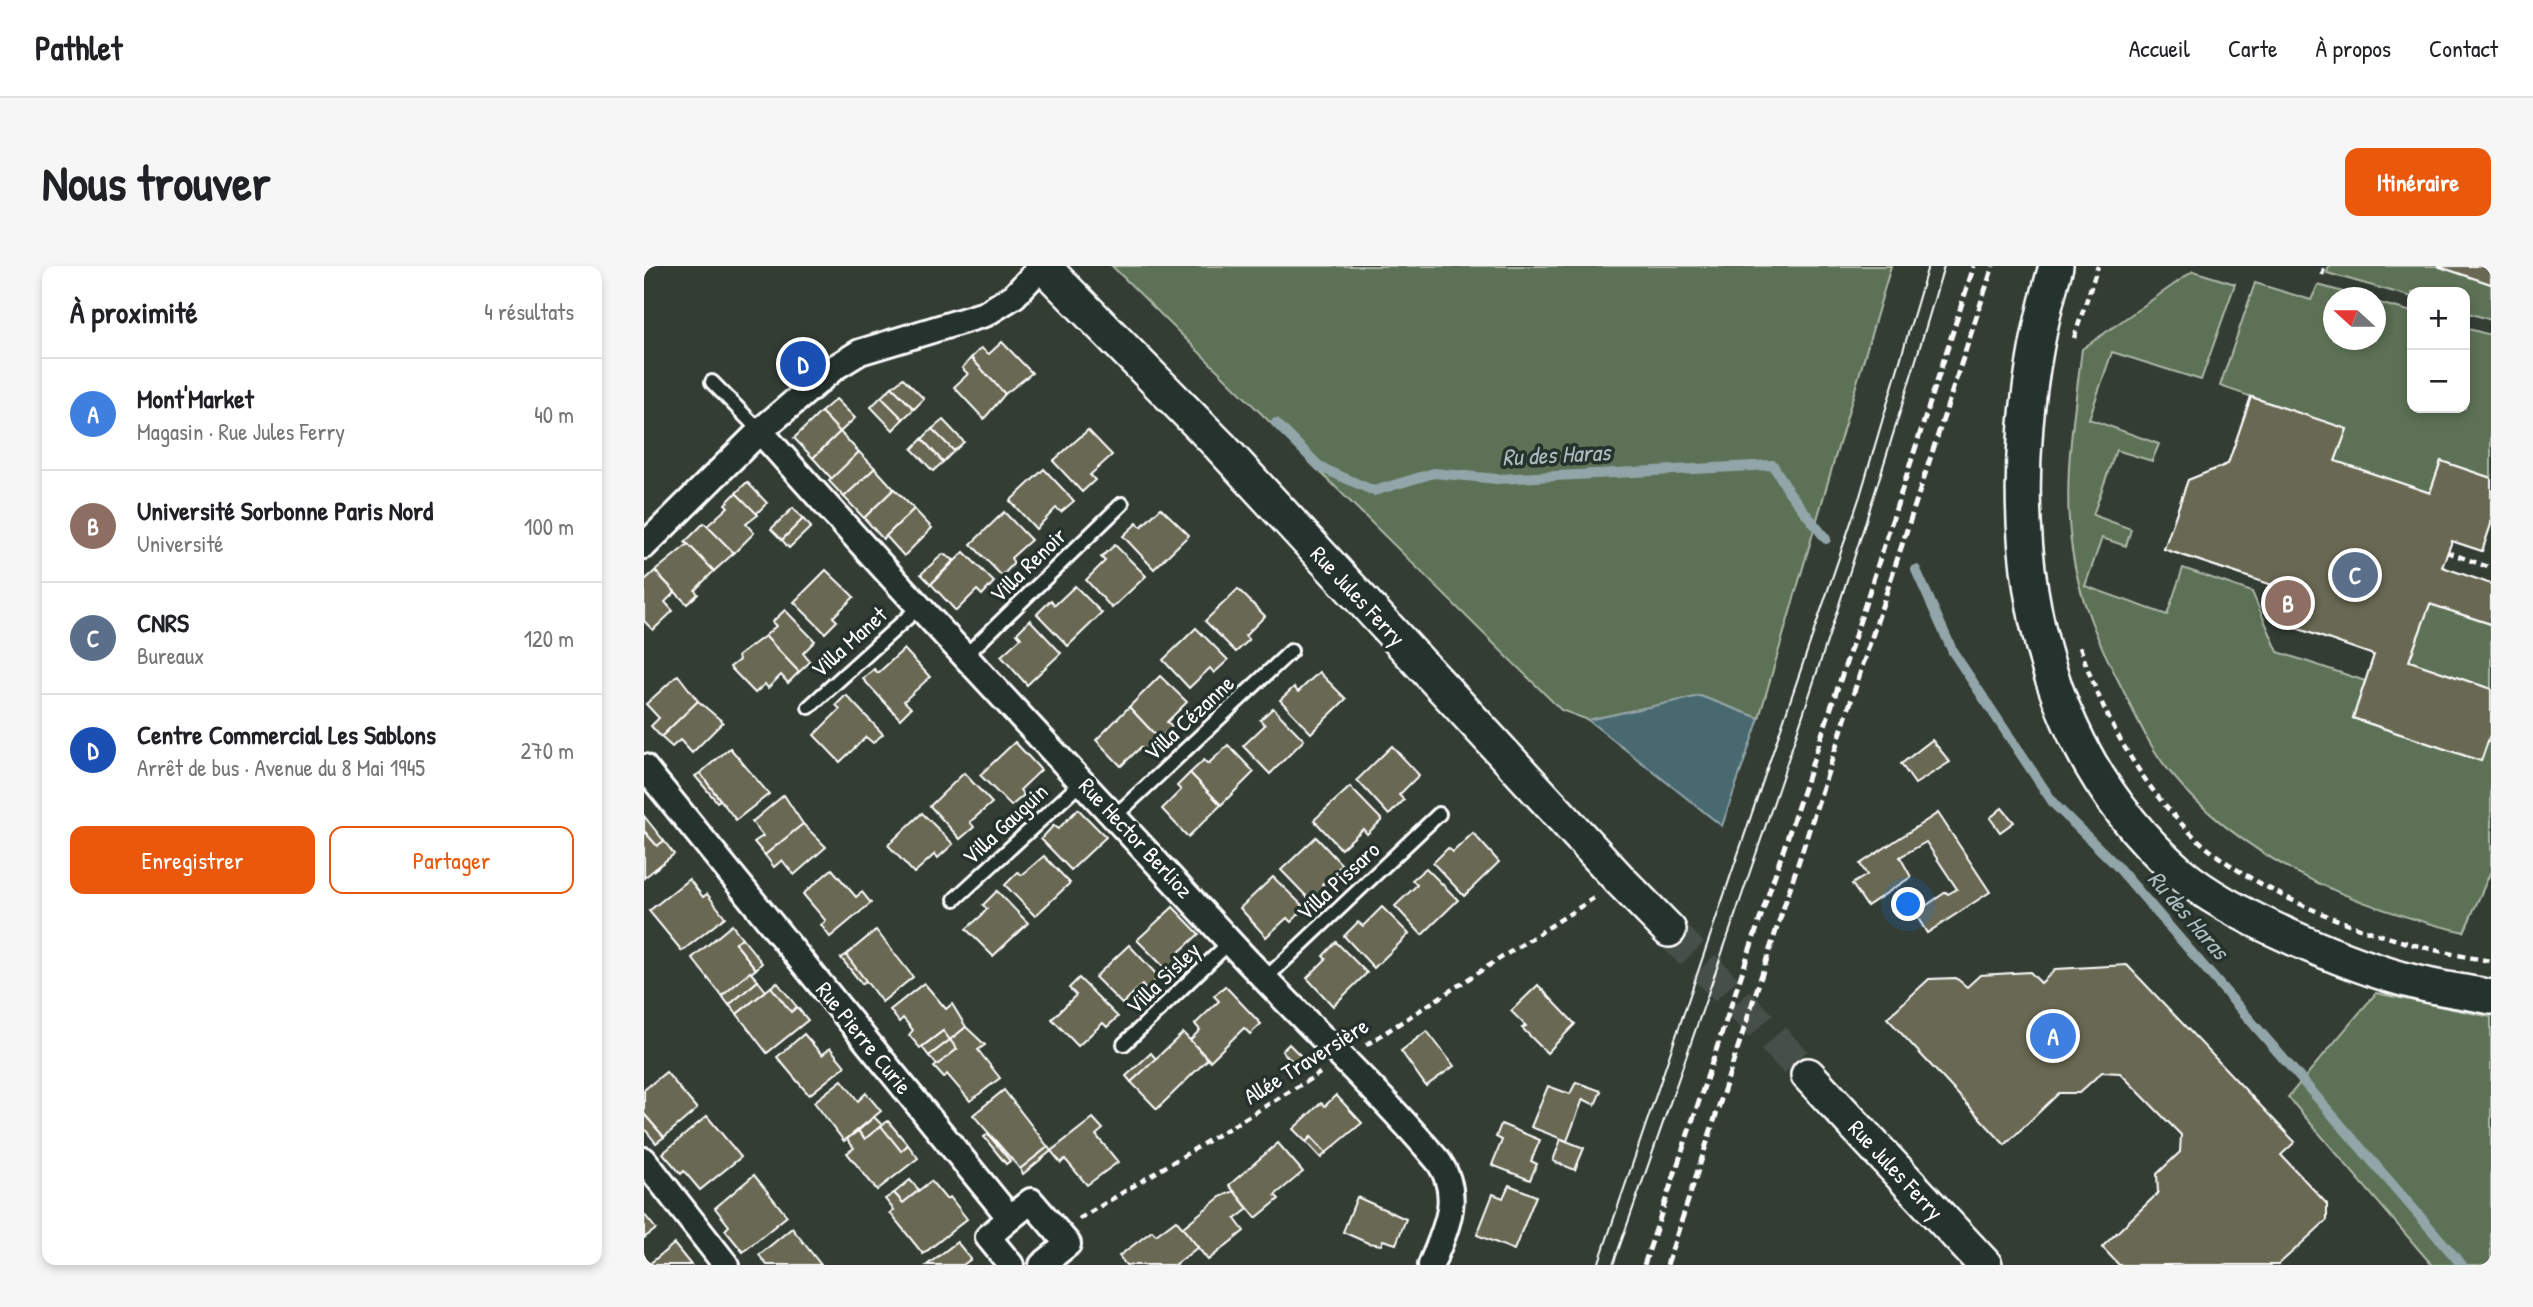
<!DOCTYPE html>
<html lang="fr">
<meta charset="utf-8">
<style>
:root{--surface:#fff;--page:#f6f6f6;--text:#202124;--muted:#757577;--line:#e0e0e0;--accent:#ea580c}
body{margin:0;font-family:"Patrick Hand",sans-serif;background:var(--page);color:var(--text)}
.controls{position:absolute;right:21px;top:21px;display:grid;overflow:hidden;border-radius:14px;box-shadow:0 4px 10px #0003}
.controls button{width:63px;height:63px;display:grid;place-items:center;padding:0;border:0;border-bottom:2px solid var(--line);background:var(--surface);color:var(--text);font:35px sans-serif}
.compass{position:absolute;left:1679px;top:21px;width:63px;height:63px;border-radius:50%;background:var(--surface);box-shadow:0 4px 10px #0003;rotate:291deg}
.you{position:absolute;left:1265px;top:639px;width:24px;height:24px;margin:-18px;border:5px solid #fff;border-radius:50%;background:#1a73e8;box-shadow:0 0 0 10px #1a73e833}
.badge{display:grid;place-items:center;width:46px;height:46px;border-radius:50%;background:var(--accent);color:#fff;font-size:23px;font-weight:700}
.pin{position:absolute;translate:-50% -50%;border:4px solid #fff;box-shadow:0 2px 7px #0006}
.list{margin:0;padding:0;list-style:none}
h2{display:flex;justify-content:space-between;align-items:center;height:91px;margin:0;padding:0 28px;font-size:30px}
h2 small{font-size:23px;font-weight:400;color:var(--muted)}
.list li{display:grid;grid-template-columns:46px 1fr auto;gap:21px;align-items:center;box-sizing:border-box;height:112px;padding:0 28px;border-top:2px solid var(--line)}
.list b{display:block;font-size:26px;white-space:nowrap}
.list p{margin:0;font-size:23px;white-space:nowrap;color:var(--muted)}
.list em{font-size:23px;font-style:normal;color:var(--muted)}
.actions{display:flex;gap:14px;padding:21px 28px}
.actions a{flex:1;padding:16px 0;border:2px solid var(--accent);border-radius:14px;text-align:center;font-size:24px;color:var(--accent)}
.actions .main{background:var(--accent);color:#fff}
.map{position:relative;flex:none;width:1847px;height:999px;overflow:hidden;border-radius:14px}
header{display:flex;align-items:center;gap:42px;box-sizing:border-box;height:98px;padding:0 35px;background:var(--surface);border-bottom:2px solid var(--line)}
header strong{font-size:33px}
nav{display:flex;gap:38px;margin-inline-start:auto;font-size:24px}
.intro{display:flex;align-items:center;justify-content:space-between;box-sizing:border-box;height:168px;padding:0 42px}
h1{margin:0;font-size:49px}
.button{padding:18px 32px;border-radius:14px;background:var(--accent);color:#fff;font-size:24px;font-weight:700}
main{display:flex;gap:42px;padding:0 42px}
aside{flex:1;background:var(--surface);border-radius:14px;box-shadow:0 4px 10px #0003}
.map>svg:first-child{display:block}
</style>
<header>
<strong>Pathlet</strong>
<nav><a>Accueil</a><a>Carte</a><a>À propos</a><a>Contact</a></nav>
</header>
<div class="intro"><h1>Nous trouver</h1><a class="button">Itinéraire</a></div>
<main>
<aside>
<h2>À proximité<small>4 résultats</small></h2>
<ul class="list">
<li><span class="badge" style="background:#3f7fe0">A</span><div><b>Mont'Market</b><p>Magasin · Rue Jules Ferry</p></div><em>40 m</em></li>
<li><span class="badge" style="background:#8d6e63">B</span><div><b>Université Sorbonne Paris Nord</b><p>Université</p></div><em>100 m</em></li>
<li><span class="badge" style="background:#5c6f8a">C</span><div><b>CNRS</b><p>Bureaux</p></div><em>120 m</em></li>
<li><span class="badge" style="background:#1a4fb4">D</span><div><b>Centre Commercial Les Sablons</b><p>Arrêt de bus · Avenue du 8 Mai 1945</p></div><em>270 m</em></li>
</ul>
<div class="actions"><a class="main">Enregistrer</a><a>Partager</a></div>
</aside>
<div class="map">
<svg width="1847" height="999" viewBox="0 0 1847 999">
<rect width="100%" height="100%" fill="#333d34"/>
<filter id="ink" filterUnits="userSpaceOnUse"><feTurbulence type="fractalNoise" baseFrequency=".0143" numOctaves="2"/><feDisplacementMap in="SourceGraphic" scale="14" xChannelSelector="R" yChannelSelector="G"/><feConvolveMatrix kernelMatrix="1 2 1 2 8 2 1 2 1" color-interpolation-filters="sRGB"/></filter>
<g filter="url(#ink)">
<!-- green -->
<g fill="#5c7155" stroke="#aeb8aa" stroke-width="2">
<path d="M468,0h779l-132,452 -59,-22 -112,24 -27,-10z"/>
<path d="M1685,0h108l54,18v36l-26,-8v-20h-53v5l-85,-24z"/>
<path d="M1549,5l42,13 -34,96 -89,-28 -23,67 70,25 -7,17 -36,-11 -23,65 38,14 -5,17 -24,-8 -17,48 82,29 16,-47 69,24 26,60 87,29 -12,37 128,43 10,-29v139l-27,61c-109,-25 -221,-71 -294,-160 -21,-25 -35,-58 -50,-88 -22,-42 -41,-86 -48,-134 -10,-67 2,-135 10,-201z"/>
<path d="M1611,17l56,17 7,-15 43,12 -28,1v42h42l1,-38 36,10v96h53v-80l26,7v143l-50,-17 -11,32 -95,-32 11,-32 -126,-43z"/>
<path d="M1786,338l61,20v65l-82,-28z"/>
<path d="M1732,727l115,24v248h-59l-144,-168z"/>
</g>
<!-- water -->
<path fill="#496970" stroke="#92a5a9" stroke-width="2" d="M1056,430l59,22 -37,108 -134,-106z"/>
<g fill="none" stroke-linecap="round" stroke-linejoin="round">
<!-- stream -->
<g stroke="#92a5a9" stroke-width="10">
<path d="M632,157l44,44 54,24 60,-18 63,6 276,-14 16,27 37,47"/>
<path d="M1272,304l37,82 101,152 62,61 346,400"/>
</g>
</g>
<!-- building -->
<g fill="#686752" stroke="#fff" stroke-width="2" fill-rule="evenodd">
<path d="M1793,0h54v18z"/>
<path d="M358,76l30,31 -27,21 -34,-36 10,-10 8,6z"/>
<path d="M327,92l34,36 -21,25 -30,-32 14,-13 -6,-6z"/>
<path d="M259,112l21,21 -10,10 -22,-22z"/>
<path d="M248,121l22,22 -11,10 -22,-22z"/>
<path d="M237,131l22,22 -10,11 -22,-23z"/>
<path d="M1607,131l96,32 -12,32 95,32 11,-32 50,17v46l-9,27 -30,-10 -10,26 49,17v40l-61,-20 -21,57 82,28v43l-10,29 -128,-43 21,-63 -95,-33 11,-31 -126,-42 24,-69 40,-16zM1667,263l95,31 -9,29 -94,-31z"/>
<path d="M1607,131l96,32 -12,32 95,32 11,-32 50,17v46l-9,27 -30,-10 -10,26 49,17v40l-61,-20 -21,57 82,28v43l-10,29 -128,-43 21,-63 -95,-33 11,-31 -126,-42 24,-69 40,-16z"/>
<path d="M192,133l19,19 -15,14 -19,-20z"/>
<path d="M177,146l19,20 -27,26 -19,-20z"/>
<path d="M299,154l21,22 -10,9 -22,-22z"/>
<path d="M288,163l22,22 -11,11 -21,-23z"/>
<path d="M444,164l24,25 -22,20 5,5 -13,12 -29,-31z"/>
<path d="M196,166l19,20 -27,27 -19,-21z"/>
<path d="M278,173l21,23 -10,9 -21,-22z"/>
<path d="M215,186l16,16 -31,29 -15,-16z"/>
<path d="M231,202l19,21 -30,29 -20,-21z"/>
<path d="M400,203l30,32 -13,11 -5,-4 -20,21 -26,-28z"/>
<path d="M103,216l20,21 -11,11 -20,-21z"/>
<path d="M250,223l20,20 -31,30 -19,-21z"/>
<path d="M92,227l22,22 -12,9 8,9 -20,20 -27,-27 21,-19 -3,-3z"/>
<path d="M149,242l10,11 -21,21 -11,-11z"/>
<path d="M517,242l28,27 -35,34 -31,-33 14,-13 4,4z"/>
<path d="M270,243l18,19 -28,28 -18,-20z"/>
<path d="M360,246l27,28 -20,18 3,5 -12,13 -31,-32z"/>
<path d="M159,253l8,8 -22,21 -7,-8z"/>
<path d="M60,257l30,30 -20,18 -29,-29z"/>
<path d="M44,278l26,27 -19,19 3,4 -11,10 -32,-33z"/>
<path d="M471,279l31,31 -34,32 -26,-28 19,-19 -4,-4z"/>
<path d="M320,286l30,30 -12,13 -5,-5 -21,21 -25,-27z"/>
<path d="M299,288l11,6 -23,24 -10,-10z"/>
<path d="M182,304l28,27 -21,20 4,4 -12,12 -31,-31z"/>
<path d="M11,305l20,21 -10,10 8,9 -20,19 -9,-9v-40z"/>
<path d="M431,320l27,27 -34,33 -31,-32 14,-14 4,5z"/>
<path d="M594,323l27,27 -20,20 4,4 -13,12 -31,-31z"/>
<path d="M141,344l30,31 -12,12 7,9 -11,10 -34,-36 11,-10 -4,-4z"/>
<path d="M386,354l31,33 -34,32 -26,-29 20,-18 -4,-5z"/>
<path d="M552,362l32,32 -14,13 -4,-5 -21,20 -26,-28z"/>
<path d="M121,370l34,36 -11,11 -7,-8 -13,13 -3,-4 -10,9 -25,-26 9,-7 -1,-4z"/>
<path d="M260,383l26,28 -26,24 7,7 -11,11 -37,-40 11,-10 4,4z"/>
<path d="M675,406l27,27 -35,34 -31,-33 14,-13 4,5z"/>
<path d="M34,409l20,26 -37,36 -10,-11 8,-8 -13,-14z"/>
<path d="M516,410l27,26 -20,20 5,5 -13,12 -30,-32z"/>
<path d="M202,429l37,39 -10,9 -7,-6 -26,25 -26,-27 26,-26 -4,-4z"/>
<path d="M54,435l25,21 -31,31 -12,-13 -8,7 -11,-10z"/>
<path d="M485,441l30,32 -13,13 -5,-5 -20,19 -25,-26z"/>
<path d="M629,442l31,32 -34,34 -27,-28 22,-21 -5,-5z"/>
<path d="M1288,474l18,22 -35,22 -14,-20z"/>
<path d="M371,476l26,28 -21,20 4,5 -13,11 -31,-31z"/>
<path d="M584,479l26,27 -33,33 -31,-32 14,-13 4,4z"/>
<path d="M748,480l27,29 -20,20 5,5 -15,15 -32,-35z"/>
<path d="M86,482l39,46 -33,26 -36,-47z"/>
<path d="M56,507l20,27 -3,2 -22,-26z"/>
<path d="M320,507l28,30 -22,19 4,5 -14,12 -30,-33z"/>
<path d="M546,507l31,32 -33,32 -26,-28 19,-19 -4,-4z"/>
<path d="M706,521l32,33 -15,14 -4,-5 -22,20 -27,-29z"/>
<path d="M140,529l19,29 -38,31 -11,-13 9,-6 -11,-14z"/>
<path d="M1358,542l12,14 -14,10 -10,-14z"/>
<path d="M434,543l28,28 -35,33 -30,-31 13,-14 4,4z"/>
<path d="M278,547l31,31 -15,14 -3,-4 -21,19 -26,-28z"/>
<path d="M1294,547l52,79 -63,41 -12,-20 31,-21 2,2 9,-5 -31,-47 -26,15 11,20 -44,29 -15,-22 15,-9 -7,-11z"/>
<path d="M0,550l20,25 -7,5 -13,-15z"/>
<path d="M159,558l23,23 -32,28 -12,-15 -8,7 -9,-12z"/>
<path d="M0,565l13,15 7,-5 10,13 -30,24z"/>
<path d="M829,567l26,29 -35,34 -31,-33 15,-15 5,4z"/>
<path d="M672,571l26,28 -20,19 4,4 -14,14 -31,-32z"/>
<path d="M400,590l26,27 -35,33 -30,-31 13,-13 4,3z"/>
<path d="M782,602l32,32 -36,35 -27,-29 22,-21 -5,-5z"/>
<path d="M188,603l24,28 6,-5 9,11 -41,34 -9,-12 5,-4 -23,-27z"/>
<path d="M629,611l32,31 -14,14 -4,-4 -21,19 -26,-29z"/>
<path d="M45,613l14,18 4,-3 18,23 -43,34 -33,-40z"/>
<path d="M353,625l31,32 -35,33 -27,-27 15,-13 6,-7 -4,-4z"/>
<path d="M529,641l26,27 -22,20 5,4 -14,13 -31,-31z"/>
<path d="M738,641l27,27 -35,34 -30,-32 14,-14 5,4z"/>
<path d="M88,659l10,13 -7,5 21,26 -34,27 -30,-38z"/>
<path d="M232,664l37,47 -31,25 -36,-47z"/>
<path d="M98,672l20,25 -6,6 -21,-26z"/>
<path d="M692,676l31,31 -34,33 -26,-28 19,-19 -3,-3z"/>
<path d="M485,679l30,32 -13,13 -4,-5 -20,19 -27,-27z"/>
<path d="M202,689l20,26 -4,3 -21,-26z"/>
<path d="M1483,699l168,177 -14,13 46,49v16l-49,45h-159l-17,-18 56,-54 -1,-19 23,-22 1,-17 -61,-62 -18,-1 -23,21h-20l-54,52 -118,-127 42,-39 27,-1 11,9 13,-12 50,-3 11,11 15,-14z"/>
<path d="M106,706l8,9 -29,24 -7,-9z"/>
<path d="M435,712l39,39 -11,10 -4,-4 -25,23 -26,-27 24,-24 -7,-7z"/>
<path d="M114,715l8,10 -29,23 -8,-9z"/>
<path d="M133,716l20,25 -6,5 -20,-25z"/>
<path d="M280,717l22,26 6,-5 14,23 -16,13 -7,-9 -23,17 -11,-13 4,-5 -10,-12 -4,4 -9,-12z"/>
<path d="M894,719l37,39 -28,29 -25,-25 4,-2 -15,-15z"/>
<path d="M581,720l36,38 -11,10 -6,-6 -34,33 -20,-21 10,-10 -5,-6 24,-23 -5,-5z"/>
<path d="M127,721l20,25 6,-5 11,13 -41,33 -30,-39z"/>
<path d="M322,761l19,18 -7,5 22,28 -30,23 -23,-27 -3,4 -10,-11 23,-18 -7,-9z"/>
<path d="M299,765l7,9 -21,16 -7,-9z"/>
<path d="M783,765l27,35 -28,20 -25,-35z"/>
<path d="M539,767l25,26 -51,50 -26,-27z"/>
<path d="M160,768l18,21 8,-7 15,18 -36,29 -32,-38z"/>
<path d="M306,774l7,9 -20,16 -8,-9z"/>
<path d="M645,778l13,13 -7,7 -13,-13z"/>
<path d="M507,787l5,6 -25,23 -5,-6z"/>
<path d="M22,806l31,37 -33,28 -20,-23v-24z"/>
<path d="M198,814l16,21 8,-8 15,18 -37,30 -30,-39z"/>
<path d="M932,816l25,9 -6,14 -12,-6 -16,42 -36,-14 17,-41 22,8z"/>
<path d="M360,824l44,57 -28,22 -47,-54z"/>
<path d="M692,829l26,28 -36,30 -15,-16 -5,5 -13,-13 28,-26 4,3z"/>
<path d="M0,848l20,23 -8,6 -12,-15z"/>
<path d="M63,850l34,41 -41,33 -16,-19 -3,3 -18,-21z"/>
<path d="M230,851l8,8 -17,14 -7,-8z"/>
<path d="M449,852l10,11 -7,6 22,27 -31,23 -22,-26 -4,4 -10,-12z"/>
<path d="M244,855l20,24 -7,6 -20,-25z"/>
<path d="M857,858l39,16 -9,21 6,3 -7,16 -38,-15 10,-25 -6,-3z"/>
<path d="M237,860l20,25 7,-6 10,13 -41,32 -30,-37 7,-5 -7,-9 11,-8 7,8z"/>
<path d="M344,868l22,27 -4,3 -22,-27z"/>
<path d="M667,871l15,16 -5,5 -15,-16z"/>
<path d="M917,873l23,9 -9,22 -22,-9z"/>
<path d="M634,877l25,29 -28,23 4,4 -23,19 -27,-33z"/>
<path d="M404,881l3,4 -28,23 -3,-5z"/>
<path d="M110,909l33,41 -44,36 -18,-22 4,-4 -14,-18z"/>
<path d="M266,914l9,10 -16,13 -9,-10z"/>
<path d="M287,915l15,18 4,-2 17,22 -44,35 -33,-41 4,-3 -9,-11 9,-6 9,10z"/>
<path d="M865,919l27,11 -22,54 -37,-15 16,-41 10,4z"/>
<path d="M590,925l14,18 -13,10 9,12 -36,29 -26,-32 38,-31z"/>
<path d="M713,931l49,22 -10,25 -13,-4 -2,5 -13,-2 -25,-11z"/>
<path d="M0,948l12,15 -12,9z"/>
<path d="M532,954l22,27 -23,18h-49l-7,-9 33,-25 4,4z"/>
<path d="M148,962l29,37h-54l-8,-10z"/>
<path d="M313,976l14,17 -8,6h-36z"/>
<path d="M30,978l17,21h-43z"/>
</g>
<g fill="none" stroke-linecap="round" stroke-linejoin="round">
<!-- secondary-tunnel -->
<path stroke="#475048" stroke-width="33" stroke-dasharray="33 17" stroke-linecap="butt" d="M1025,664l139,145"/>
<defs>
<g id="lane">
<path d="M68,116l48,49"/>
<path d="M320,391l158,-153"/>
<path d="M165,441l108,-98"/>
<path d="M472,549l175,-164"/>
<path d="M311,633l128,-118"/>
<path d="M622,712l173,-164"/>
<path d="M480,778l106,-102"/>
</g>
<g id="street">
<path d="M116,165c153,173 312,339 468,509 69,75 145,144 211,222 24,35 6,68 -8,103"/>
<path d="M0,280l116,-115 74,-63 26,-16 125,-38 29,-18 28,-30"/>
<path d="M0,501l366,451 21,-17 37,43 -26,21"/>
<path d="M0,894l82,105"/>
<path d="M366,952l-22,19 23,28"/>
</g>
<g id="secondary">
<path d="M399,0l177,180 401,435 48,49"/>
<path d="M1412,0c-60,205 -48,458 124,607 50,43 173,94 238,110 24,6 49,9 73,14"/>
<path d="M1164,809l177,190"/>
</g>
</defs>
<!-- lane casing -->
<use href="#lane" stroke="#fff" stroke-width="18"/>
<!-- street casing -->
<use href="#street" stroke="#fff" stroke-width="30"/>
<!-- secondary casing -->
<use href="#secondary" stroke="#fff" stroke-width="38"/>
<!-- path -->
<g stroke="#fff" stroke-width="4.5" stroke-dasharray="7 5" stroke-linecap="butt">
<path d="M1678,9l3,-9"/>
<path d="M1430,72l24,-72"/>
<path d="M1803,286l44,16"/>
<path d="M1436,381c25,76 70,157 135,207 74,56 185,93 276,107"/>
<path d="M722,779l228,-147"/>
<path d="M435,953l241,-146"/>
</g>
<!-- lane -->
<use href="#lane" stroke="#26332d" stroke-width="12"/>
<!-- street -->
<use href="#street" stroke="#26332d" stroke-width="24"/>
<!-- secondary -->
<use href="#secondary" stroke="#26332d" stroke-width="33"/>
<!-- tram -->
<g stroke="#fff" stroke-width="2">
<path d="M954,999l262,-769 68,-230"/>
<path d="M969,999c117,-331 232,-662 331,-999"/>
</g>
<!-- rail -->
<g stroke="#fff" stroke-width="5" stroke-dasharray="10 5" stroke-linecap="butt">
<path d="M1000,999l208,-620 122,-379"/>
<path d="M1023,999l326,-999"/>
</g>
</g>
</g>
<g text-anchor="middle" stroke-width="7" stroke-linejoin="round" paint-order="stroke">
<!-- street labels -->
<g font-size="23" fill="#fff" stroke="#26332d">
<text transform="translate(384 299) rotate(-44)" y="8">Villa Renoir</text>
<text transform="translate(714 330) rotate(47)" y="8">Rue Jules Ferry</text>
<text transform="translate(205 376) rotate(-42)" y="8">Villa Manet</text>
<text transform="translate(545 452) rotate(-43)" y="8">Villa Cézanne</text>
<text transform="translate(361 558) rotate(-43)" y="8">Villa Gauguin</text>
<text transform="translate(492 572) rotate(47)" y="8">Rue Hector Berlioz</text>
<text transform="translate(694 615) rotate(-43)" y="8">Villa Pissaro</text>
<text transform="translate(519 712) rotate(-44)" y="8">Villa Sisley</text>
<text transform="translate(220 772) rotate(51)" y="8">Rue Pierre Curie</text>
<text transform="translate(662 795) rotate(-32)" y="8">Allée Traversière</text>
<text transform="translate(1252 904) rotate(47)" y="8">Rue Jules Ferry</text>
</g>
<!-- water labels -->
<g font-size="24" font-style="italic" fill="#adbcbf" stroke="#26332d">
<text transform="translate(912 189) rotate(-3)" y="8">Ru des Haras</text>
<text transform="translate(1544 649) rotate(49)" y="8">Ru des Haras</text>
</g>
</g>
</svg>
<div class="controls">
<button>+</button>
<button>−</button>
</div>
<svg class="compass" viewBox="-18 -18 36 36"><path d="M0-13l5 13h-10z" fill="#e53935"/><path d="M0 13l5-13h-10z" fill="#757577"/></svg>
<div class="you"></div>
<div class="pin badge" style="left:1409px;top:770px;background:#3f7fe0">A</div>
<div class="pin badge" style="left:1644px;top:337px;background:#8d6e63">B</div>
<div class="pin badge" style="left:1711px;top:309px;background:#5c6f8a">C</div>
<div class="pin badge" style="left:159px;top:98px;background:#1a4fb4">D</div>
</div>
</main>
